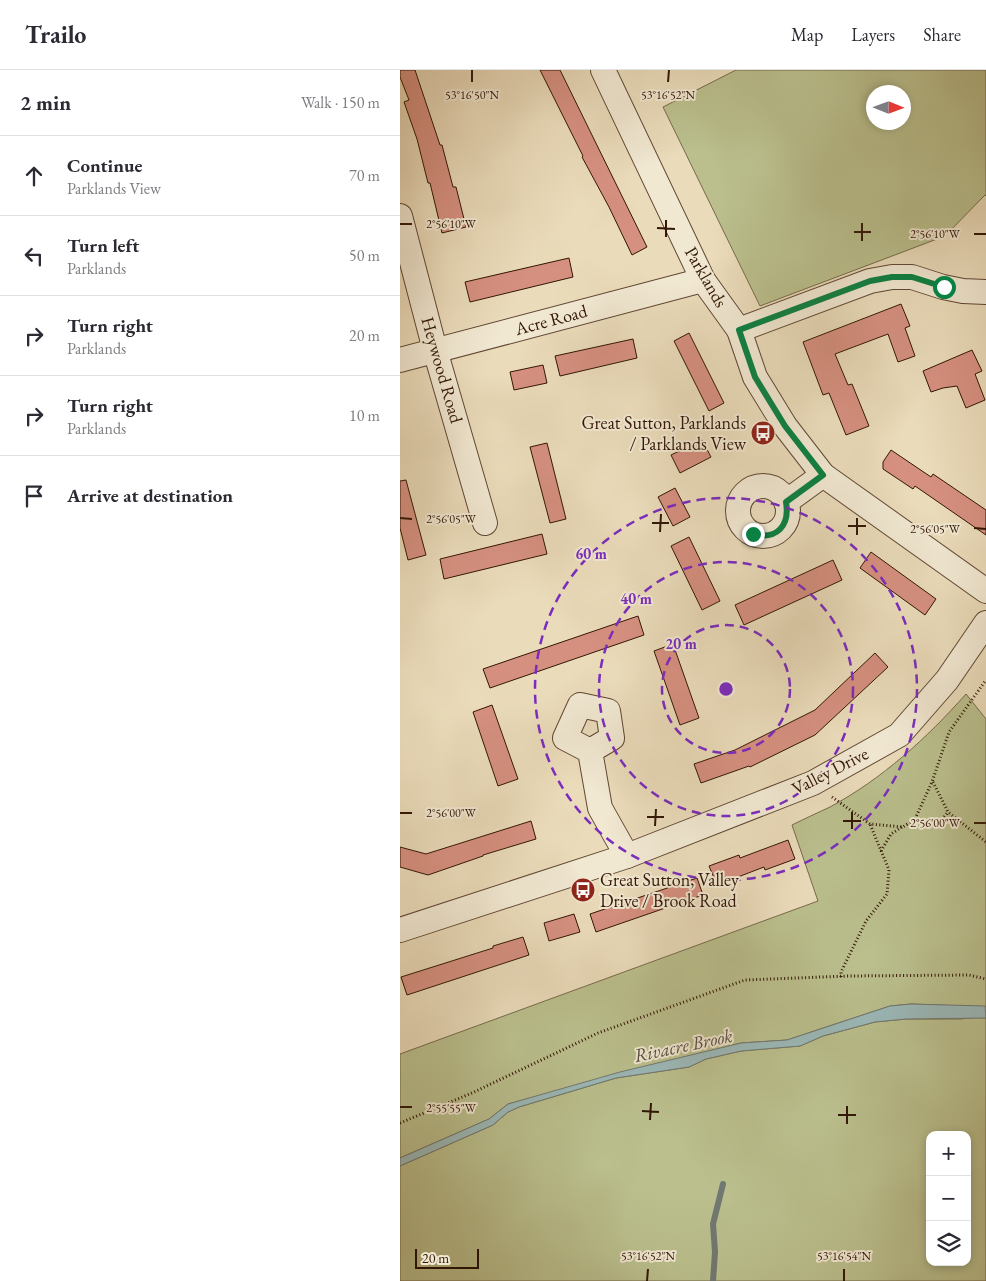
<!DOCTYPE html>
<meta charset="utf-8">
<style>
:root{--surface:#fff;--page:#f2f2f3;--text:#2b2b33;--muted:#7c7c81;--line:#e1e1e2}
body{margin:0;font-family:"EB Garamond",serif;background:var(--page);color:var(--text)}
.controls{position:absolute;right:15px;bottom:15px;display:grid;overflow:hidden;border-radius:10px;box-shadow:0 2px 8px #0003}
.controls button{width:45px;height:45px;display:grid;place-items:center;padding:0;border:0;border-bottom:1px solid var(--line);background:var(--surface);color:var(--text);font:25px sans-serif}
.compass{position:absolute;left:466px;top:15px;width:45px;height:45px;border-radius:50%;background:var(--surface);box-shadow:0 2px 8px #0003;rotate:91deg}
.scale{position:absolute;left:15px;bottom:12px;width:64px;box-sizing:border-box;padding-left:5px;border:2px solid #321606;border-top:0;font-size:14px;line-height:18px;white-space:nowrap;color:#321606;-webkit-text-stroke:4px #f1e8d2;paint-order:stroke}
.stop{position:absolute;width:15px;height:15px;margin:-11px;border:4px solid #0b8043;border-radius:50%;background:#fff}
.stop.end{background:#0b8043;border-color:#fff;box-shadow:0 1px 5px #0008}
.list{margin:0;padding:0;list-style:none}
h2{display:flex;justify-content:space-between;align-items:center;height:65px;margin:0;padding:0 20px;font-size:21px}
h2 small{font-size:16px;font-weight:400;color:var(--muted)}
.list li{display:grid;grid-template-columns:32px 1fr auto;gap:15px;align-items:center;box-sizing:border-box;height:80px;padding:0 20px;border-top:1px solid var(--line)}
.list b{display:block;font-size:19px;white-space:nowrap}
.list p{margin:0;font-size:16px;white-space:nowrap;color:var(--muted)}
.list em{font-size:16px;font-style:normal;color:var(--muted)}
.icon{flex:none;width:28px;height:28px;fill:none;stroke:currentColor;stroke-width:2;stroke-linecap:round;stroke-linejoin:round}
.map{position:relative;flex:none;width:586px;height:1211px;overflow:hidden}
header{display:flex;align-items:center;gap:30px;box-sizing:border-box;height:70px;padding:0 25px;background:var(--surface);border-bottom:1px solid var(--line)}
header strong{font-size:24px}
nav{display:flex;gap:28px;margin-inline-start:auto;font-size:18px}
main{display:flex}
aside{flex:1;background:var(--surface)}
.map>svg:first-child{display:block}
</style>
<header>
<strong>Trailo</strong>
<nav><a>Map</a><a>Layers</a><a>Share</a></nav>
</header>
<main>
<aside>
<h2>2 min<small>Walk · 150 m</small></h2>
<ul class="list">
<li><svg class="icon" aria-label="ahead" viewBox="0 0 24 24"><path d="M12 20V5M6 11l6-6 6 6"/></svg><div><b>Continue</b><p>Parklands View</p></div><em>70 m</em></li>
<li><svg class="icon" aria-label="left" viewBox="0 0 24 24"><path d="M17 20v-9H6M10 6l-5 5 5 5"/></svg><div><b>Turn left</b><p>Parklands</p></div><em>50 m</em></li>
<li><svg class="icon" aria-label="right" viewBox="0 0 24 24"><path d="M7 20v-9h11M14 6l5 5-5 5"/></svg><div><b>Turn right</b><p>Parklands</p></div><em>20 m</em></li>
<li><svg class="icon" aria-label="right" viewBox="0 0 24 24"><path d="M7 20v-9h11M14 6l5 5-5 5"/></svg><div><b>Turn right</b><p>Parklands</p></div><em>10 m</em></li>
<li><svg class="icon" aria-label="arrive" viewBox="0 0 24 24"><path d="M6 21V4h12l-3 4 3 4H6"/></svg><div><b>Arrive at destination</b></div></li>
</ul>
</aside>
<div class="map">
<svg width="586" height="1211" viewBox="0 0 586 1211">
<rect width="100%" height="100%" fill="#eadbba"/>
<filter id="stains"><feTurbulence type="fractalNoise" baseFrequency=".004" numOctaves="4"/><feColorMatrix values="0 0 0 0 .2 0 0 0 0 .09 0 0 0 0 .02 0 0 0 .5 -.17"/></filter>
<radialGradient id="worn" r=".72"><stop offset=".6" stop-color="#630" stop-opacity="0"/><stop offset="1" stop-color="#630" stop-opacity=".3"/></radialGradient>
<!-- green -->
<g fill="#babf8d" stroke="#766a4a" fill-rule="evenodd">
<path d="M336,0h250v126l-1,-1 -40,41 -185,70 -97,-199zM503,22v30h-30v-30z"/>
<path d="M566,624l20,25v288l-75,-3 -21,2 -103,34 -46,3 -233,61 -19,15 -89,39v-104l418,-153 -26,-76c12,-6 25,-12 38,-18 52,-28 97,-69 136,-113z"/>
<path d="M576,947l10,1v263h-586v-115l93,-41 15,-13 11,-5 97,-29 73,-11 17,-8 35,-8 59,-5 23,-10 52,-14 31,-3h55zM530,1065h37v127h-37z"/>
</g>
<!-- water -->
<path fill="#9bb9b9" stroke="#717871" d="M511,934l74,2 1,12 -80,1 -31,3 -52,14 -23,10 -59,5 -35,8 -17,8 -73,11 -97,29 -11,5 -15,13 -93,41v-8l89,-39 19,-15 112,-32 121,-29 46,-3 103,-34z"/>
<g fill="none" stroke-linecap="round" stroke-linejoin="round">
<!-- stream -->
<path stroke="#717871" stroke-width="6" d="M313,1211l2,-29 -2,-28 10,-40"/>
</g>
<!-- building -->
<g fill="#d69080" stroke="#321606">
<path d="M0,0h15l25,75h2l11,42h3l10,40 -24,6 -12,-50h-2l-11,-44 -13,-37 5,-2 -9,-23z"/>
<path d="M140,0h20l87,177 -15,8 -23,-48 -27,-50 1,-1z"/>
<path d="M169,188l4,19 -103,25 -5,-20z"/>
<path d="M501,234l9,22 -5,2 10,28 -17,6 -10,-28 -53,20 13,31 4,-1 17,42 -23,9 -17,-42 -6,2 -20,-53z"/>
<path d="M289,263l35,70 -15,8 -35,-70z"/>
<path d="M233,269l4,19 -77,18 -5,-20z"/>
<path d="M572,280l10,21 -7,3 10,26 -19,8 -9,-22 -14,2 -12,4 -8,-21z"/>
<path d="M143,295l4,18 -33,7 -4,-18z"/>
<path d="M302,370l9,17 -31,16 -9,-18z"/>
<path d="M147,373l19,76 -16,4 -20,-76z"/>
<path d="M491,380l40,27 2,-3 53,36v25l-71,-49 -2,3 -30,-20v-7z"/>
<path d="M6,410l20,75 -18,5 -8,-32v-47z"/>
<path d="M275,418l15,29 -17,9 -15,-29z"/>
<path d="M142,464l5,20 -103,25 -4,-20z"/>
<path d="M289,467l31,64 -18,9 -31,-64z"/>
<path d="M471,482l65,47 -11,16 -65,-47z"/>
<path d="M433,490l9,20 -98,45 -9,-20z"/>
<path d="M238,546l6,19 -154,53 -7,-19z"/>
<path d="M273,574l26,74 -19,7 -26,-74z"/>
<path d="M475,583l13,14 -73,68 -65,32 -1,-1 -48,17 -7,-19 41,-14 80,-40z"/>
<path d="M92,635l26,74 -20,7 -25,-74z"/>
<path d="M131,751l5,18 -53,16v1l-55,19 -28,-8v-20l26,7z"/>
<path d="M388,770l7,19 -30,11 -1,-3 -47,18 -8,-19 30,-11 1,3z"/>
<path d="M297,808l6,17 -107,37 -6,-18z"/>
<path d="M174,844l6,18 -31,9 -5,-18z"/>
<path d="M123,867l6,18 -122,40 -6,-18 92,-29v-2z"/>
</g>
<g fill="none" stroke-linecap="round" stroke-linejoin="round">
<defs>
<g id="minor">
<path d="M203,0l100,210 36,50 16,47 30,49 38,49 163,116"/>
<path d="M0,146l35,134 50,173"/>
<path d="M339,260l131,-49 22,-4h20l31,10 20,4 23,1"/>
<path d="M0,290l303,-80"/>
<circle cx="363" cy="441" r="25"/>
<path d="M386,432l37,-27"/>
<path d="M190,681l22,-13 -4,-27 -28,-6 -15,33 25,13 10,57 27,48"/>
<path d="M0,860l227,-74 186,-73 86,-48 48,-55 39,-57"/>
</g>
</defs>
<!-- minor casing -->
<use href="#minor" stroke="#604733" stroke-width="26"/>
<!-- path -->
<g stroke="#321606" stroke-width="3" stroke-dasharray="1 2.5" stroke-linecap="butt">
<path d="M533,712l15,30 38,30"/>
<path d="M432,727l38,27 33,3 12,-8 21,8 12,-15"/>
<path d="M515,749l17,-37 17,-50 37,-52"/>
<path d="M481,781l10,-17 11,-7"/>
<path d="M441,907v-5l25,-51 21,-27 2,-24 -19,-46"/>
<path d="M0,1053l72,-30 126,-60 147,-53 103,-4 121,-1 17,4"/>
</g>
<!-- minor -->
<use href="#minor" stroke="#f1e8d2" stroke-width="24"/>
</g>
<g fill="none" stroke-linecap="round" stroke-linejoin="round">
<!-- route -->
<path stroke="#0b8043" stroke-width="6" d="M353,464c24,6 37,-8 33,-32l37,-27 -38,-49 -30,-49 -16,-47 131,-49 22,-4h20l32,10"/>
</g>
<!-- ticks -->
<path fill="none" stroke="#321606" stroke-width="2" d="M72,12v-12M268,12l1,-12M0,154h12M257,158l18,1M454,162h17M574,164h12M266,167v-17M462,171v-18M0,448l12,1M252,453h17M448,456h18M574,458l12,1M260,462l1,-18M457,465v-17M0,743h12M247,747h17M443,751h18M574,753h12M255,756l1,-17M452,759v-17M0,1037h12M242,1041l17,1M438,1045h18M250,1050l1,-17M447,1054v-18M247,1211l1,-12M444,1211v-12"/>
<!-- distance rings -->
<g fill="none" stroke="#7b2cbf" stroke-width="2.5" stroke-dasharray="9 6">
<circle cx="326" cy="619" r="64"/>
<circle cx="326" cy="619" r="127"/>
<circle cx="326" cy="619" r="191"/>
</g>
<!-- icons -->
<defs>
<symbol id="bus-disc" viewBox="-11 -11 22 22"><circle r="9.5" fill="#8f2418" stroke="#f1e8d2"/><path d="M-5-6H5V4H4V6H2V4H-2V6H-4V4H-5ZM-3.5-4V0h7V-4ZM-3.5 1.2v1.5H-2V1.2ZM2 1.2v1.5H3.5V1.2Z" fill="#fff"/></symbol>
</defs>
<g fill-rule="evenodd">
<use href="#bus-disc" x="349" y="349" width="28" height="28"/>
<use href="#bus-disc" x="169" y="806" width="28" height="28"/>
</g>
<g text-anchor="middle" stroke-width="4" stroke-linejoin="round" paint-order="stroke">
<!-- street labels -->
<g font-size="18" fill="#321606" stroke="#f1e8d2">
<text transform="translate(306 207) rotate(60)" y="6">Parklands</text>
<text transform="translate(151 250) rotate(-15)" y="6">Acre Road</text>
<text transform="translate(42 300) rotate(74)" y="6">Heywood Road</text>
<text transform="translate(430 701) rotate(-27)" y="6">Valley Drive</text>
</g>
<!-- poi labels -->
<g font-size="18" fill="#321606" stroke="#f1e8d2" text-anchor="end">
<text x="346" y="359">Great Sutton, Parklands<tspan x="346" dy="21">/ Parklands View</tspan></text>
<text x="200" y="816" text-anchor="start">Great Sutton, Valley<tspan x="200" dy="21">Drive / Brook Road</tspan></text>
</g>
<!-- water labels -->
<g font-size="19" font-style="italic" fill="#574f45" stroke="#f1e8d2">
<text transform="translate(283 975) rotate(-12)" y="7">Rivacre Brook</text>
</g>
</g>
<g font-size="12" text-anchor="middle" fill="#321606" stroke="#f1e8d2" stroke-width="4" stroke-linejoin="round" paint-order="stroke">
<text x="72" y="29">53°16'50"N</text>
<text x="268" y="29">53°16'52"N</text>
<text x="51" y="158">2°56'10"W</text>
<text x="535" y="168">2°56'10"W</text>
<text x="51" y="453">2°56'05"W</text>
<text x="535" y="463">2°56'05"W</text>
<text x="51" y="747">2°56'00"W</text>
<text x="535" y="757">2°56'00"W</text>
<text x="51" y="1042">2°55'55"W</text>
<text x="248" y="1190">53°16'52"N</text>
<text x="444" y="1190">53°16'54"N</text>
</g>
<circle cx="326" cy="619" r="8" fill="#7b2cbf" stroke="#f1e8d2" stroke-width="2.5"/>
<g font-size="15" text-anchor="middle" font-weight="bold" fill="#7b2cbf" stroke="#f1e8d2" stroke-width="4" stroke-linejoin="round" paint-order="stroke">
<text x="191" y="489">60 m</text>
<text x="236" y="534">40 m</text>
<text x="281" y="579">20 m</text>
</g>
<rect width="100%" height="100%" filter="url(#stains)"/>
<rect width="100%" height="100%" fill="url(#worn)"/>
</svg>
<div class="controls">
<button>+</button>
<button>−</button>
<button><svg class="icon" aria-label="layers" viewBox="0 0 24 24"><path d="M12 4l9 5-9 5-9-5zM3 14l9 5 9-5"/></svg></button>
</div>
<svg class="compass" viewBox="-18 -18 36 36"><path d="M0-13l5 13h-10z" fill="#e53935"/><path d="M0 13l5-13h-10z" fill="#7c7c81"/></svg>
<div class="scale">20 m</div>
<div class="stop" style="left:544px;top:217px"></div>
<div class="stop end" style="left:353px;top:464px"></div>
</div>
</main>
